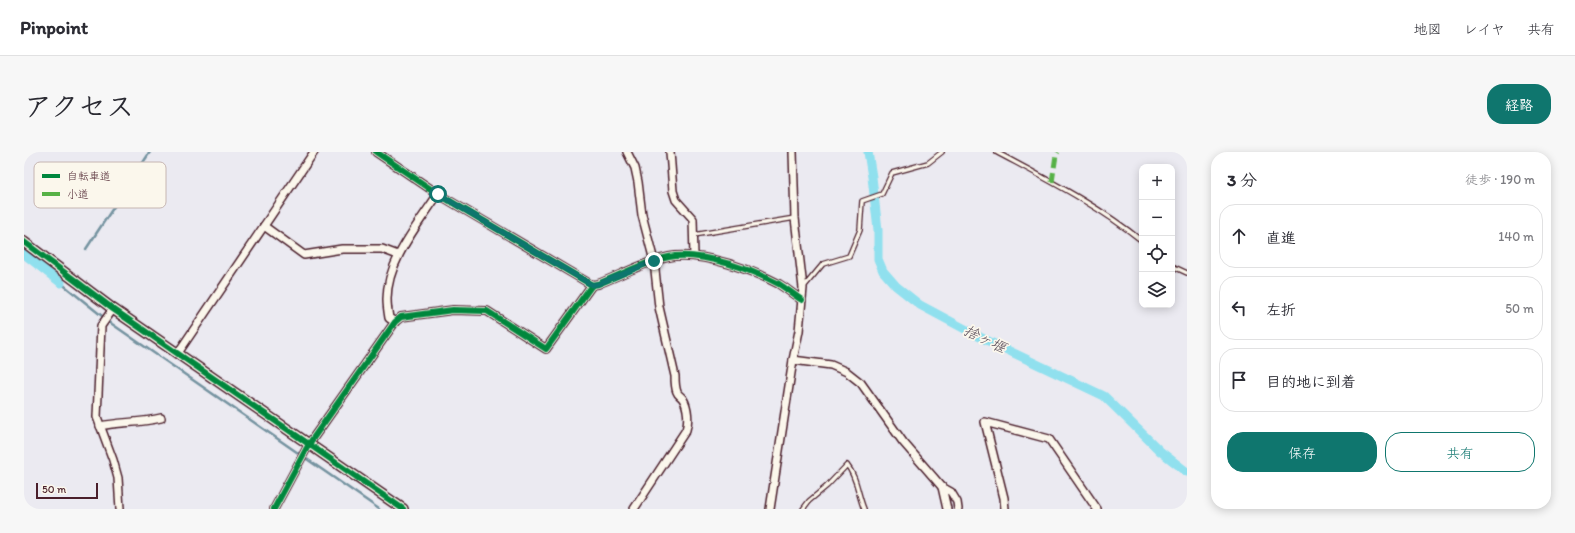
<!DOCTYPE html>
<html lang="ja">
<meta charset="utf-8">
<style>
:root{--surface:#fff;--page:#f7f7f7;--text:#2b2b33;--muted:#7c7c81;--line:#e1e1e2;--accent:#0f766e}
body{margin:0;font-family:Itim,"Klee One",sans-serif;background:var(--page);color:var(--text)}
.controls{position:absolute;right:12px;top:12px;display:grid;overflow:hidden;border-radius:8px;box-shadow:0 2px 10px #0003}
.controls button{width:36px;height:36px;display:grid;place-items:center;padding:0;border:0;border-bottom:1px solid var(--line);background:var(--surface);color:var(--text);font:20px sans-serif}
.scale{position:absolute;left:12px;bottom:10px;width:62px;box-sizing:border-box;padding-left:4px;border:2px solid #4a1f2b;border-top:0;font-size:11px;line-height:14px;white-space:nowrap;color:#4a1f2b;-webkit-text-stroke:3px #fbf7ec;paint-order:stroke}
.stop{position:absolute;width:12px;height:12px;margin:-9px;border:3px solid #0f766e;border-radius:50%;background:#fff}
.stop.end{background:#0f766e;border-color:#fff;box-shadow:0 1px 4px #0008}
.list{margin:0;padding:0;list-style:none}
h2{display:flex;justify-content:space-between;align-items:center;height:52px;margin:0;padding:0 16px;font-size:17px}
h2 small{font-size:13px;font-weight:400;color:var(--muted)}
.list li{display:grid;grid-template-columns:26px 1fr auto;gap:12px;align-items:center;box-sizing:border-box;height:64px;margin:0 8px 8px;padding:0 8px;border:1px solid var(--line);border-radius:16px}
.list b{display:block;font-size:15px;white-space:nowrap}
.list em{font-size:13px;font-style:normal;color:var(--muted)}
.actions{display:flex;gap:8px;padding:12px 16px}
.actions a{flex:1;padding:9px 0;border:1px solid var(--accent);border-radius:16px;text-align:center;font-size:14px;color:var(--accent)}
.actions .main{background:var(--accent);color:#fff}
.icon{flex:none;width:22px;height:22px;fill:none;stroke:currentColor;stroke-width:2;stroke-linecap:round;stroke-linejoin:round}
.map{position:relative;flex:none;width:1163px;height:357px;overflow:hidden;border-radius:16px}
header{display:flex;align-items:center;gap:24px;box-sizing:border-box;height:56px;padding:0 20px;background:var(--surface);border-bottom:1px solid var(--line)}
header strong{font-size:19px}
nav{display:flex;gap:22px;margin-inline-start:auto;font-size:14px}
.intro{display:flex;align-items:center;justify-content:space-between;box-sizing:border-box;height:96px;padding:0 24px}
h1{margin:0;font-size:28px}
.button{padding:10px 18px;border-radius:16px;background:var(--accent);color:#fff;font-size:14px;font-weight:700}
main{display:flex;gap:24px;padding:0 24px}
aside{flex:1;background:var(--surface);border-radius:16px;box-shadow:0 2px 10px #0003}
.map>svg:first-child{display:block}
</style>
<header>
<strong>Pinpoint</strong>
<nav><a>地図</a><a>レイヤ</a><a>共有</a></nav>
</header>
<div class="intro"><h1>アクセス</h1><a class="button">経路</a></div>
<main>
<div class="map">
<svg width="1163" height="357" viewBox="0 0 1163 357">
<rect width="100%" height="100%" fill="#ebeaf1"/>
<filter id="ink" filterUnits="userSpaceOnUse"><feTurbulence type="fractalNoise" baseFrequency=".025" numOctaves="2"/><feDisplacementMap in="SourceGraphic" scale="8" xChannelSelector="R" yChannelSelector="G"/><feConvolveMatrix kernelMatrix="1 2 1 2 8 2 1 2 1" color-interpolation-filters="sRGB"/></filter>
<g filter="url(#ink)">
<g fill="none" stroke-linecap="round" stroke-linejoin="round">
<!-- stream -->
<g stroke="#7493a0" stroke-width="2.5">
<path d="M62,97l64,-97"/>
<path d="M39,129l-2,2 51,41 267,185"/>
</g>
<!-- canal -->
<g stroke="#90e0ee" stroke-width="9">
<path d="M844,0l4,25 6,53v29l5,12 13,15 24,19 60,32 124,59 56,55 27,21"/>
<path d="M0,102l37,29"/>
</g>
<defs>
<g id="service">
<path d="M972,0c50,27 102,53 146,89"/>
<path d="M670,83l101,-17"/>
<path d="M1148,114l15,7"/>
<path d="M779,136l20,-24 26,-8 11,-26 2,-29 20,-7 10,-21 36,-10 14,-11"/>
<path d="M779,357l6,-8 18,-15 20,-21c10,12 11,30 17,44"/>
</g>
<g id="minor">
<path d="M352,0l62,42 154,91 6,-1c23,-9 52,-25 77,-28 31,-3 77,14 104,28 8,5 15,11 23,16"/>
<path d="M603,0l8,16 3,14 4,33 12,46 5,46 16,69c0,5 0,11 2,16 1,3 4,4 6,7 5,8 6,22 3,31l-52,79"/>
<path d="M646,0l3,39 3,9 17,19 1,37"/>
<path d="M240,74l40,29 38,-6h40l16,6"/>
<path d="M89,157l-12,17 -4,91 16,43 5,18 2,31"/>
<path d="M371,170l-6,-4c-1,-6 -2,-13 -2,-19 0,-38 31,-74 51,-105"/>
<path d="M154,201l136,-201"/>
<path d="M769,208l38,5 16,7 14,11 42,59 39,45 9,5 6,10 1,7"/>
<path d="M76,274c20,-4 41,-3 61,-8"/>
<path d="M918,335l5,22"/>
<path d="M250,357l35,-65 86,-122 6,-5 52,-7 34,1 59,38 46,-64"/>
<path d="M746,357l23,-149 6,-29 4,-43 -8,-70 -2,-66"/>
<path d="M981,357l-1,-11 -19,-76 64,17 48,70"/>
</g>
<path id="tertiary" d="M0,90l89,67 290,200"/>
</defs>
<!-- service casing -->
<use href="#service" stroke="#4a1f2b" stroke-width="6"/>
<!-- minor casing -->
<use href="#minor" stroke="#4a1f2b" stroke-width="10"/>
<!-- tertiary casing -->
<use href="#tertiary" stroke="#4a1f2b" stroke-width="12"/>
<!-- service -->
<use href="#service" stroke="#fbf7ec" stroke-width="3.5"/>
<!-- minor -->
<use href="#minor" stroke="#fbf7ec" stroke-width="7"/>
<!-- tertiary -->
<use href="#tertiary" stroke="#fbf7ec" stroke-width="9"/>
<!-- quiet -->
<path stroke="#57b146" stroke-width="5" stroke-dasharray="10 5" stroke-linecap="butt" d="M1028,30l4,-27 2,-3"/>
<defs>
<g id="cycleway">
<path d="M352,0l62,42 154,91 6,-1c23,-9 52,-25 77,-28 31,-3 77,14 104,28 8,5 15,11 23,16"/>
<path d="M0,90l89,67 290,200"/>
<path d="M250,357l35,-65 86,-122 6,-5 52,-7 34,1 59,38 46,-64"/>
</g>
</defs>
<!-- cycleway casing -->
<use href="#cycleway" stroke="#fbf7ec" stroke-width="8"/>
<!-- cycleway -->
<use href="#cycleway" stroke="#00873e" stroke-width="6"/>
</g>
</g>
<g fill="none" stroke-linecap="round" stroke-linejoin="round" filter="url(#ink)">
<!-- route -->
<path stroke="#0f766e" stroke-width="5" d="M414,42l154,91 6,-1 56,-23"/>
</g>
<g text-anchor="middle" stroke-width="3.5" stroke-linejoin="round" paint-order="stroke">
<!-- water labels -->
<g font-size="15" font-style="italic" fill="#5c4f5c" stroke="#fbf7ec">
<text transform="translate(961 187) rotate(26)" y="5">捨ヶ堰</text>
</g>
</g>
<!-- legend -->
<rect x="10" y="10" width="132" height="46" rx="6" fill="#fbf7ec" stroke="#c6b6b2" stroke-width="1"/>
<rect x="18" y="22" width="18" height="4" fill="#00873e"/>
<rect x="18" y="40" width="18" height="4" fill="#57b146"/>
<g font-size="11" fill="#4a1f2b">
<text x="43" y="28">自転車道</text>
<text x="43" y="46">小道</text>
</g>
</svg>
<div class="controls">
<button>+</button>
<button>−</button>
<button><svg class="icon" aria-label="locate" viewBox="0 0 24 24"><circle cx="12" cy="12" r="6"/><path d="M12 2v4M12 18v4M2 12h4M18 12h4"/></svg></button>
<button><svg class="icon" aria-label="layers" viewBox="0 0 24 24"><path d="M12 4l9 5-9 5-9-5zM3 14l9 5 9-5"/></svg></button>
</div>
<div class="scale">50 m</div>
<div class="stop" style="left:414px;top:42px"></div>
<div class="stop end" style="left:630px;top:109px"></div>
</div>
<aside>
<h2>3 分<small>徒歩 · 190 m</small></h2>
<ul class="list">
<li><svg class="icon" aria-label="ahead" viewBox="0 0 24 24"><path d="M12 20V5M6 11l6-6 6 6"/></svg><div><b>直進</b></div><em>140 m</em></li>
<li><svg class="icon" aria-label="left" viewBox="0 0 24 24"><path d="M17 20v-9H6M10 6l-5 5 5 5"/></svg><div><b>左折</b></div><em>50 m</em></li>
<li><svg class="icon" aria-label="arrive" viewBox="0 0 24 24"><path d="M6 21V4h12l-3 4 3 4H6"/></svg><div><b>目的地に到着</b></div></li>
</ul>
<div class="actions"><a class="main">保存</a><a>共有</a></div>
</aside>
</main>
